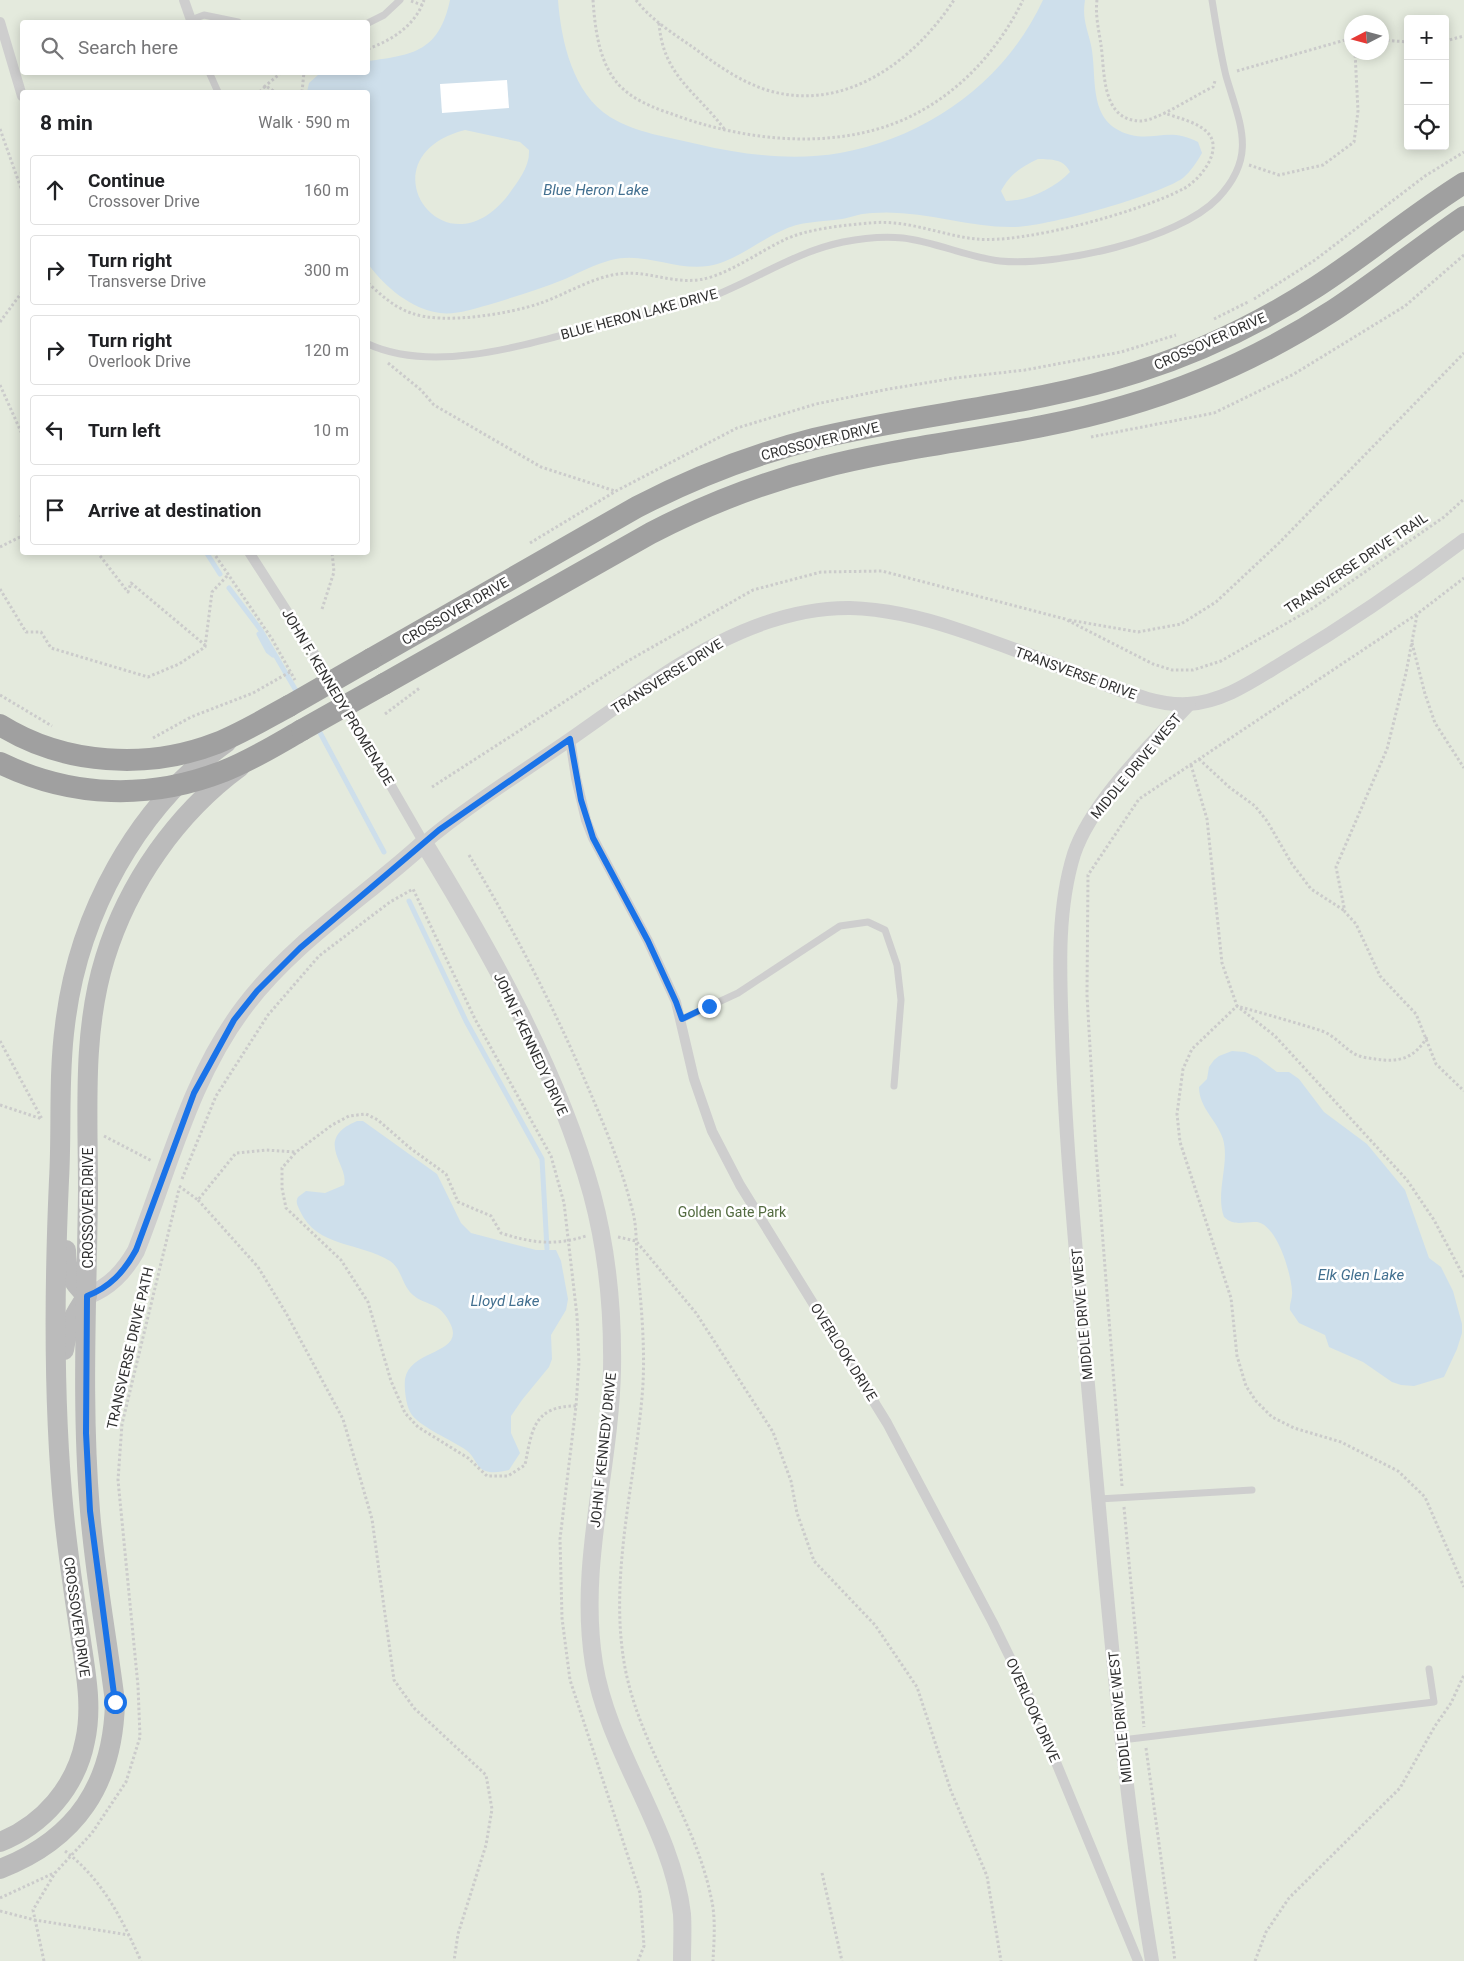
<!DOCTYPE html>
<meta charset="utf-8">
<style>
:root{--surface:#fff;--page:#f6f6f6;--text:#202124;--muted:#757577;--line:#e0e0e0}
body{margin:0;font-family:Roboto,sans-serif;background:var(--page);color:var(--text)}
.controls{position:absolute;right:15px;top:15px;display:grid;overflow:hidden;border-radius:5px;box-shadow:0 2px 12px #0003}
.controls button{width:45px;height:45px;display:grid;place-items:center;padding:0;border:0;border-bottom:1px solid var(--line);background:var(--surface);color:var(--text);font:25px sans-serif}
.compass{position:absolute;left:1344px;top:15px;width:45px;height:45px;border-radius:50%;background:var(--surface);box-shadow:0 2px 12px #0003;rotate:264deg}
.stop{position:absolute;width:15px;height:15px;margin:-11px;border:4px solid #1a73e8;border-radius:50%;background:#fff}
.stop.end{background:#1a73e8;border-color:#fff;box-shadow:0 1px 5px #0008}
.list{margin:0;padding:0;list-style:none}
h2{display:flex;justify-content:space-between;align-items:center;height:65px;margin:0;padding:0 20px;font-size:21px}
h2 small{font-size:16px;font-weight:400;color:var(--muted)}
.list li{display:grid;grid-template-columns:32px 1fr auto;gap:15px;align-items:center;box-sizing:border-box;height:70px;margin:0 10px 10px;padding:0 10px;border:1px solid var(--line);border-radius:5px}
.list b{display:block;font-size:19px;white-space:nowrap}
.list p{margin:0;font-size:16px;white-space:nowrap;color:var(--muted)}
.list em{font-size:16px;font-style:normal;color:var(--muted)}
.icon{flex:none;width:28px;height:28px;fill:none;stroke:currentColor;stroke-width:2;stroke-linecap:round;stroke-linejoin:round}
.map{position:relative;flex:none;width:1464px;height:1961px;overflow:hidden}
.search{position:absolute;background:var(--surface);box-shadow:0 2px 12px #0003;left:20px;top:20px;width:350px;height:55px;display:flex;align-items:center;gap:12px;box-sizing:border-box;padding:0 18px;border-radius:5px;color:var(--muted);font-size:19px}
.panel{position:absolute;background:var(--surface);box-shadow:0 2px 12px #0003;left:20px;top:90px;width:350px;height:465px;border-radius:5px}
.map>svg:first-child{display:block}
</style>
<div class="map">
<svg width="1464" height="1961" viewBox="0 0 1464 1961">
<rect width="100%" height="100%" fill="#fff"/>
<!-- green -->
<path fill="#e4eadd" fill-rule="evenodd" d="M0,0h1464v1961h-1464zM1408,19h37v127h-37zM22,22h346v50h-346zM1352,22h30v30h-30zM22,92h346v460h-346z"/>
<!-- water -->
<g fill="#cedfeb" fill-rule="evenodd">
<path d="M450,0h108c3,41 15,94 52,117 26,16 58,20 87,27 46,11 96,17 143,9 88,-16 165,-71 203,-153h42c-3,18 2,28 6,45 7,34 -5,78 40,90 24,6 38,-8 67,7l4,11c-5,9 -11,18 -19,25 -26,18 -140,50 -172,49 -46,0 -92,-18 -138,-14 -11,0 -21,4 -31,6 -21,3 -42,2 -61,12 -24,11 -47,31 -73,35 -33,5 -64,-15 -97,-6 -17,5 -31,12 -46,19 -25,10 -51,18 -77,26 -15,4 -32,10 -48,8 -29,-4 -55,-26 -72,-49v-172h-61l2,-9 10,-9 49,-2v-11c46,-6 71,-10 82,-61zM465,130l55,12 9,8c1,17 -11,31 -20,44 -65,86 -149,-37 -44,-64zM1038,159c14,1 25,-1 32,13 -15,16 -42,29 -64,29l-5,-10c9,-17 20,-24 37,-32z"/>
<path d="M1232,1051l13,1 12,5 20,15h12l10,7 25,33 43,32 38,46 24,68 12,9 12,24 9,33v9l-5,16 -13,28 -30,9 -13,-1 -9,-3 -29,-20 -34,-15 -4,-12 -26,-12 -9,-13c-1,-6 3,-12 2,-19 -1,-18 -15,-66 -35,-69 -13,-1 -22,5 -33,-5 -9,-25 6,-53 -1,-78 -6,-19 -24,-31 -24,-52l8,-8 2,-12 5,-7 5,-4z"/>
<path d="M357,1121h6l74,53 24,49 10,10 65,17h20l5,11 7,38 -2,11 -15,25 1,24 -3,8 -27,33 -11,16v17l9,20 -11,17c-8,2 -18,4 -26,0 -7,-4 -9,-15 -17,-20 -14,-10 -44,-22 -54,-35 -6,-8 -8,-26 -7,-36 6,-33 70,-23 40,-64 -8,-12 -22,-11 -32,-20 -11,-9 -11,-26 -23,-34 -30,-19 -73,-13 -90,-50 -2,-5 -5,-8 -2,-14l8,-6 19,2 19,-8c6,-20 -32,-45 13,-64z"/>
</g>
<!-- pier -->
<path fill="#fff" d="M507,80l2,28 -67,5 -2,-29z"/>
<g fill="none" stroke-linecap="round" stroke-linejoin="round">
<!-- stream -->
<g stroke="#cedfeb" stroke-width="5">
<path d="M206,552l14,22"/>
<path d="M229,588l31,41 38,65"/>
<path d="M259,634l9,17 5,4"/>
<path d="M317,727l67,125"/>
<path d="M409,901l57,120 76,138 5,90"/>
</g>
<!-- path -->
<g stroke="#cbcbcb" stroke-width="3" stroke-dasharray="2.5 2.5" stroke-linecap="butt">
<path d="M593,0c2,29 6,63 26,85 14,15 35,23 53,29 72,27 161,37 233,5 53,-24 93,-68 118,-119"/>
<path d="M636,0c15,20 38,34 58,48 23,17 48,35 76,43 76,21 144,-30 184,-91"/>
<path d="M1097,0c-2,15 2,31 4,45 4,27 0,76 40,76 18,-1 54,-26 72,-34l2,-6"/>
<path d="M411,1l11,4"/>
<path d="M659,23c4,53 37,68 66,107"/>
<path d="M1382,40l26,2"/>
<path d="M1445,41l19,-5"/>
<path d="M368,49c24,-9 47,-23 56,-49"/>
<path d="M1237,71l115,-33"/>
<path d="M264,87l18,-15"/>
<path d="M260,92l2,-3 4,-3 9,6"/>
<path d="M302,92l2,-20"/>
<path d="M0,129l22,62"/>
<path d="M1249,165l30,10 44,-10 31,-23 4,-31 -3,-59"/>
<path d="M368,283c13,12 26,24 43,30 32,12 98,1 130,-10 25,-9 50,-25 77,-29 34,-5 60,15 96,2 25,-9 47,-25 70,-36 22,-11 61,-15 86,-17 37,-4 70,12 106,16 48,5 163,-27 207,-50 16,-8 41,-38 25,-56 -10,-11 -30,-15 -44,-20"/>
<path d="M1254,299l61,-39 110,-84 39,-24"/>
<path d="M1214,319l34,-17"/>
<path d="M0,322l22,-30"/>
<path d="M388,363l33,27 13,15 107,62 74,24"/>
<path d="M0,385l22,49"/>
<path d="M1091,437l123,-24 80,-39 111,-68 59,-51"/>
<path d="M22,515l-1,1 1,16"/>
<path d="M530,543l86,-52 121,-63 79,-24 73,-15 66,-11 70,-8 96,-18 55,-17"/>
<path d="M0,547l22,-11"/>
<path d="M97,552l31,40 3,-9 74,62"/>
<path d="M213,552l59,87 23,41"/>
<path d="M0,589l26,43h15l10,16 97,29 31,-13 26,-17 7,-55 16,-17"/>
<path d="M322,609l12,-37 -2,-20"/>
<path d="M1417,615l-11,58 -19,76 -51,118 9,45 11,12 24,52 36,38 20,50 28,27"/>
<path d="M1069,620l69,12 43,-8 35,-22 63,-59 185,-190"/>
<path d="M1412,643l13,51 10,29 29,45"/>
<path d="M0,695l52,31"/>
<path d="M385,714l36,-27"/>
<path d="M153,738l38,-21 62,-24 37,-21"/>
<path d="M1199,759l30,28 26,19 12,15 25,43 19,25 34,22"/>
<path d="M1191,765l16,54 15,144 15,43c28,8 57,16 85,25 13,5 20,15 31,22 6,4 15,5 22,6 24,4 40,-1 52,-22"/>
<path d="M432,787l194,-125 127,-72 68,-18 61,-1 183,48 88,45 19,6h21l28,-9 92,-53 131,-91 20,-18"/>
<path d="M469,855c43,72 82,146 115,223 18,42 37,86 48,131 5,16 4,35 5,52 4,41 8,82 6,123 -6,91 -34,187 -19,278 14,84 70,153 87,235 5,21 3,43 2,64"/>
<path d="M0,1041l42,78"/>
<path d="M0,1105l42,14"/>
<path d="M104,1136l48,25"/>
<path d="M182,1179l34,-83 52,-81 51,-59 71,-54 23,-13 62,130 76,137 13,47 13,113 2,46 -3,44 -16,133 2,79 8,62 70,213 4,53 -6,15"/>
<path d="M179,1186l19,14 38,-47 30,-3 29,2"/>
<path d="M198,1200l60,67 28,46 57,106 29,100 22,161 20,28 72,67 6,34 -6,36 -28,89 -4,27"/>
<path d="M618,1237l18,4 60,72 77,119 18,49 6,32 17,48 61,64 42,62 34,104 36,85 14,85"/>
<path d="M1464,1277l-30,-57 -27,-40 -132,-144 -38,-30 -45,43 -9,20 -6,45 3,28 51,156 6,58 9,30 10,15 16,16 22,11 47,14 57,29 27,26 39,90"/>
<path d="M576,1406c-42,0 -44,23 -51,59l-17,11h-21l-19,-18 -50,-31 -13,-14 -14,-32 -23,-79 -27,-42 -55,-52 -4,-20v-20l14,-16 36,-27 17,-9 17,-2 12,6 32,28 36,26 12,28 33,14 10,17c30,10 54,13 85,3"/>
<path d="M1122,1486l-26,-334 -9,-157 1,-120 51,-76 278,-185 47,-36"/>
<path d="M1124,1507l20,220"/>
<path d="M1146,1748l29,213"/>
<path d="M65,1851c38,29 57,68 76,110"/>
<path d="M822,1873l20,88"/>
<path d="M0,1898l54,-25"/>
<path d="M0,1911l35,9 94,15"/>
<path d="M44,1961l-11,-51 22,-37 37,-40 34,-51 14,-45 -2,-51 -20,-206 4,-56 57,-235"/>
<path d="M1255,1961l11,-29 23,-34 111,-110 35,-62 16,-23 13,-28"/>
</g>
<!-- service -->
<g stroke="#cecece" stroke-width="7">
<path d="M192,22l-1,-2 13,-5 34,7"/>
<path d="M368,23l16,-8 16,-15"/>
<path d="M209,72l9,20"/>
<path d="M368,344c72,33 174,-5 247,-23 32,-8 66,-13 96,-24 46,-18 84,-45 132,-55 20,-4 40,-6 60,-4 33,4 64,19 97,23 56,6 178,-21 218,-63 40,-42 22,-74 8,-122 -6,-25 -10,-51 -14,-76"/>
<path d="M682,1019l56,-26 102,-67 28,-4 17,8 12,35 4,35 -7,86"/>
<path d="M1099,1499l153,-9"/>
<path d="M1122,1740l312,-38 -5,-33"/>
</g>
<!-- pedestrian -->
<g stroke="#cecece" stroke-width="10">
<path d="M184,0l7,20"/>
<path d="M0,22l22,74"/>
<path d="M249,552l71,111 104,180"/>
<path d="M570,739l6,39 10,42 7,18 55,103 28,61 18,77 18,52 28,54 147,238 106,200 34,69 111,269"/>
</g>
<!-- minor -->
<g stroke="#cecece" stroke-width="14">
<path d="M424,843c46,-39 99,-71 148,-105 82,-57 173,-131 278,-130 38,1 74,10 109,22 45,15 89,32 133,49 30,11 63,27 96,25 36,-2 66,-24 96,-42 62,-37 122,-78 180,-122"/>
<path d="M1152,1961c-36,-215 -50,-434 -71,-651 -8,-91 -16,-182 -19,-274 -2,-60 -6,-124 12,-182 18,-53 77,-109 115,-150"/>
</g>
<!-- tertiary -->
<path stroke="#cecece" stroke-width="18" d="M87,1296c23,-9 37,-24 49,-45 33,-83 54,-173 109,-245 48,-64 120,-109 179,-163 66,108 134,228 168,351 15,56 21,118 20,176 -2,98 -34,195 -18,294 14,87 78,164 88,250 1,16 0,31 0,47"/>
<!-- secondary -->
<g stroke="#bbb" stroke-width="20">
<path d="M64,1350c3,-22 10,-36 23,-54 -16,-15 -21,-25 -21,-46"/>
<path d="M0,1842c43,-17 76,-55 85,-101 8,-36 0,-71 -5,-107 -6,-39 -12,-79 -16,-119 -11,-111 -10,-223 -5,-335 3,-51 -1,-104 6,-155 13,-110 71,-218 162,-283"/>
<path d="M0,1869c77,-30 113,-85 115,-167 -8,-64 -20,-127 -25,-191 -9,-107 -3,-215 -2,-322 0,-77 -6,-157 17,-231 23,-75 72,-145 135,-191"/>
</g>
<!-- trunk -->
<g stroke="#a0a0a0" stroke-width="22">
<path d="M371,659l266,-152c56,-29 115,-52 177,-68 107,-26 218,-33 323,-67 63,-20 123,-49 179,-85 51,-33 97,-72 148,-104"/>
<path d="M384,684l267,-151c54,-28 110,-50 169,-65 100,-26 205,-32 305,-62 73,-21 144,-54 209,-96 44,-29 86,-63 130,-93"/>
<path d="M0,725c64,40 148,45 217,18 25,-10 48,-24 72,-37"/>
<path d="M0,763c72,35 150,37 224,8 28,-11 52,-26 78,-41"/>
</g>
<!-- trunk-bridge -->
<g stroke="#a0a0a0" stroke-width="22">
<path d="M289,706l82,-47"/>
<path d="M302,730l82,-46"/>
</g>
</g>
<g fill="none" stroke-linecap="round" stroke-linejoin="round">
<!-- route -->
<path stroke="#1a73e8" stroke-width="6" d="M115,1702l-25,-191 -4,-78 1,-137c23,-9 37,-24 49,-46l58,-157 40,-73 23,-29 43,-43 139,-118 131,-91 11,61 12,38 55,103 28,61 6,17 27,-13"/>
</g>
<g text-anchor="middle" stroke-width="5" stroke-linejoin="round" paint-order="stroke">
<!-- street labels -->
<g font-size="14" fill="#313131" stroke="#fff">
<text transform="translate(639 314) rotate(-15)" y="5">BLUE HERON LAKE DRIVE</text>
<text transform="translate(1210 341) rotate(-24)" y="5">CROSSOVER DRIVE</text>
<text transform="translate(820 441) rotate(-14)" y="5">CROSSOVER DRIVE</text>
<text transform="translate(1356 563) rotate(-34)" y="5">TRANSVERSE DRIVE TRAIL</text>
<text transform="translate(455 611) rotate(-30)" y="5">CROSSOVER DRIVE</text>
<text transform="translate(1076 673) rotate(20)" y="5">TRANSVERSE DRIVE</text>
<text transform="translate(667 676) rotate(-32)" y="5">TRANSVERSE DRIVE</text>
<text transform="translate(338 697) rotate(59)" y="5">JOHN F. KENNEDY PROMENADE</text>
<text transform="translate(1136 766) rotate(-50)" y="5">MIDDLE DRIVE WEST</text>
<text transform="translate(531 1044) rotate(65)" y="5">JOHN F KENNEDY DRIVE</text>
<text transform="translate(88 1208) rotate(-90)" y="5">CROSSOVER DRIVE</text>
<text transform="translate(1082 1314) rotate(-95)" y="5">MIDDLE DRIVE WEST</text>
<text transform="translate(130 1348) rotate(-77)" y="5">TRANSVERSE DRIVE PATH</text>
<text transform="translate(844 1352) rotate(58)" y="5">OVERLOOK DRIVE</text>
<text transform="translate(603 1450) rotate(-84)" y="5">JOHN F KENNEDY DRIVE</text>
<text transform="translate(77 1617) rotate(82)" y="5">CROSSOVER DRIVE</text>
<text transform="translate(1033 1710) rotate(66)" y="5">OVERLOOK DRIVE</text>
<text transform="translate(1120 1717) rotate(-96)" y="5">MIDDLE DRIVE WEST</text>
</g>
<!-- park labels -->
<g font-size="14" fill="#536b40" stroke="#fff">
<text x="732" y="1217">Golden Gate Park</text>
</g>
<!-- water labels -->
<g font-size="15" font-style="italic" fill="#437090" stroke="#fff">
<text x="596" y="195">Blue Heron Lake</text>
<text x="1361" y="1280">Elk Glen Lake</text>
<text x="505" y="1306">Lloyd Lake</text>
</g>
</g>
</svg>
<div class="controls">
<button>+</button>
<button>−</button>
<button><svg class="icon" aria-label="locate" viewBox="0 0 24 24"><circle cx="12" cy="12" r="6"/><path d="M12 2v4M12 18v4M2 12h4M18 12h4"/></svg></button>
</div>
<svg class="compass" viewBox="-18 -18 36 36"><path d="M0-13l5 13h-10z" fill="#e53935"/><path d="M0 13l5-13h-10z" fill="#757577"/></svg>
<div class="stop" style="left:115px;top:1702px"></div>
<div class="stop end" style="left:709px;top:1006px"></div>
<div class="search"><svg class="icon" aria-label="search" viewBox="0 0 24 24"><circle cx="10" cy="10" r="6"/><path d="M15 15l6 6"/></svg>Search here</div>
<section class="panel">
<h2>8 min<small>Walk · 590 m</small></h2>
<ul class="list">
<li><svg class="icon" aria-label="ahead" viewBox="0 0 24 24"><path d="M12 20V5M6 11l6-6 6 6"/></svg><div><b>Continue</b><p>Crossover Drive</p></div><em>160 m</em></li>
<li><svg class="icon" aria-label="right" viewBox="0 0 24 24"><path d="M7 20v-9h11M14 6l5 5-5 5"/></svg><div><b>Turn right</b><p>Transverse Drive</p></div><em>300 m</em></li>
<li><svg class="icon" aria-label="right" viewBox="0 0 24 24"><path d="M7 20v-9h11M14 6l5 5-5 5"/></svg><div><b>Turn right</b><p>Overlook Drive</p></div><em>120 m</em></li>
<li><svg class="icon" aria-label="left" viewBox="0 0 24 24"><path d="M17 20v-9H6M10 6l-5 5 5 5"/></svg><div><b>Turn left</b></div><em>10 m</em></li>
<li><svg class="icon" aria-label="arrive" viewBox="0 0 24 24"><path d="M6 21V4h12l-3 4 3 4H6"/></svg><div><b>Arrive at destination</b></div></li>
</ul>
</section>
</div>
